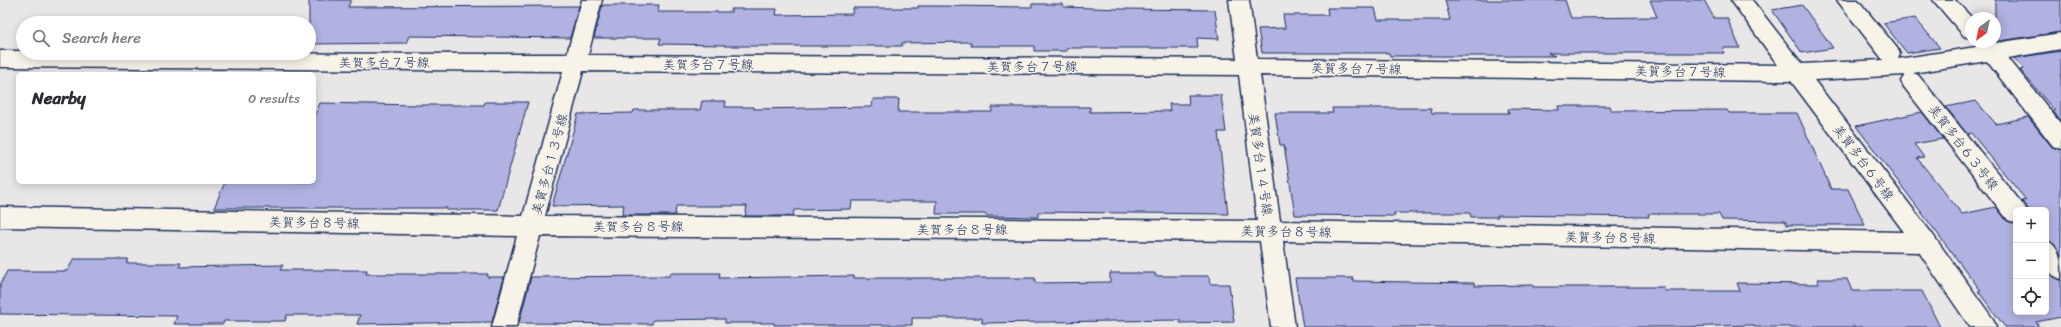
<!DOCTYPE html>
<meta charset="utf-8">
<style>
:root{--surface:#fff;--page:#f7f7f7;--text:#2b2b33;--muted:#7c7c81;--line:#e1e1e2}
body{margin:0;font-family:Sriracha,"Klee One",sans-serif;background:var(--page);color:var(--text)}
.controls{position:absolute;right:12px;bottom:12px;display:grid;overflow:hidden;border-radius:6px;box-shadow:0 2px 10px #0003}
.controls button{width:36px;height:36px;display:grid;place-items:center;padding:0;border:0;border-bottom:1px solid var(--line);background:var(--surface);color:var(--text);font:20px sans-serif}
.compass{position:absolute;left:1965px;top:12px;width:36px;height:36px;border-radius:50%;background:var(--surface);box-shadow:0 2px 10px #0003;rotate:213deg}
.list{margin:0;padding:0;list-style:none}
h2{display:flex;justify-content:space-between;align-items:center;height:52px;margin:0;padding:0 16px;font-size:17px}
h2 small{font-size:13px;font-weight:400;color:var(--muted)}
.icon{flex:none;width:22px;height:22px;fill:none;stroke:currentColor;stroke-width:2;stroke-linecap:round;stroke-linejoin:round}
.map{position:relative;flex:none;width:2061px;height:327px;overflow:hidden}
.search{position:absolute;background:var(--surface);box-shadow:0 2px 10px #0003;left:16px;top:16px;width:300px;height:44px;display:flex;align-items:center;gap:10px;box-sizing:border-box;padding:0 14px;border-radius:22px;color:var(--muted);font-size:15px}
.panel{position:absolute;background:var(--surface);box-shadow:0 2px 10px #0003;left:16px;top:72px;width:300px;height:112px;border-radius:6px}
.map>svg:first-child{display:block}
</style>
<div class="map">
<svg width="2061" height="327" viewBox="0 0 2061 327">
<rect width="100%" height="100%" fill="#e9e6e7"/>
<filter id="ink" filterUnits="userSpaceOnUse"><feTurbulence type="fractalNoise" baseFrequency=".025" numOctaves="2"/><feDisplacementMap in="SourceGraphic" scale="8" xChannelSelector="R" yChannelSelector="G"/><feConvolveMatrix kernelMatrix="1 2 1 2 8 2 1 2 1" color-interpolation-filters="sRGB"/></filter>
<g filter="url(#ink)">
<!-- building -->
<g fill="#b1b1e2" stroke="#1b2f5e">
<path d="M309,0h42l-3,7 231,-1 -9,32 -161,-2 -3,7 -97,1z"/>
<path d="M1445,0h120l6,18 86,-1 -7,-17h54l10,18h13l13,30h-18l2,5h-176l7,3h-165l-1,-3h-127l-4,-24 27,-1 -2,-13h45l-1,-7h48l3,12h72z"/>
<path d="M1995,0h66v32l-62,9 -4,-5z"/>
<path d="M1032,4h31v3l58,2 94,1 4,29 -22,-1 1,10h-131v3h-33v-5h-63v-4l-69,1v3h-178l1,-1 -66,-1 2,-6h-67l8,-32 3,-1h54l-1,7h73v-3h46l-1,6 76,-1 1,-6h65v-2h20l94,1z"/>
<path d="M1802,5l31,43 -31,5 -30,-43z"/>
<path d="M1915,18l25,30 -33,5 -24,-30z"/>
<path d="M2061,51v71l-8,-11h2l-35,-41 4,-1 -10,-11z"/>
<path d="M1188,95h33l5,37h-8l10,82 -190,-2v5l-52,-1v-2h-50l1,-13h-85l-1,8 -57,1 -1,6h-48l2,-10h-71l-1,9h-53l2,-10 -72,1 26,-92 55,-1 1,-3h66l2,-9h24l-1,6h29v2l118,-2 1,-8h26l-1,13h94v-5h98v5l80,-1 -1,-7h20z"/>
<path d="M1976,101l20,23 32,-7 24,30 9,3v107l-5,-11 -10,-7v-29h-19l-5,-9 4,-1 -55,-67 -4,1 -21,-27z"/>
<path d="M485,102h43l-30,108h-52l1,-2h-233l11,-26h89v-65l6,-14 98,2h66z"/>
<path d="M1558,106h52l2,5 115,-1 2,3h68l34,76h17l17,36h-78l-2,-4 -63,-1 -3,-6h-71l1,3 -152,-2 1,2h-27l-1,-4h-76l1,3 -100,-1 -11,-70h-4l-5,-32h58l-1,-5h99l1,5h77l-1,-4 51,1z"/>
<path d="M1922,112l21,27 -29,5 10,13 -7,1 45,56 34,-7 11,14 9,3v88h30v-43l8,8 7,3v37l-25,5 3,5h-34l-27,-36h3l-125,-165z"/>
<path d="M74,259h54l-2,4h55l-2,4 104,-2 -3,5h87l-1,4h122l-1,3h17l-12,45 -135,2 3,-9h-73l-2,6h-61l-1,3h-49l3,-8 -177,-2v-29l7,-14h60z"/>
<path d="M670,273h50l-1,5 135,-2v2h181v5l75,-1v-9h45v3h54l1,8h19l5,38 -54,1v-3l-198,3v-5h-70v7h-138v-2h-49v-4l-72,1 -1,4 -133,-1 12,-46 139,-1z"/>
<path d="M1295,278h58v3l121,2 1,3 58,-1v2h131l1,4h75l-3,-8 82,1 -2,-5h30l5,12h70l18,36h-186l-1,-2 -76,2h-374z"/>
</g>
<g fill="none" stroke-linecap="round" stroke-linejoin="round">
<defs>
<g id="street">
<path d="M582,0h20l-14,55 649,4 -8,-59h20l8,59 521,6 -47,-65h21l50,64 81,-4 -46,-60h21l39,48 3,6 -2,5 78,-12v-5h19l1,1 65,-10v16l-53,9 53,66v25l-8,-3 -66,-85 -74,12 5,2 106,131 2,4h-10v13l-8,-3 -104,-133 -3,-6 4,-6 -91,5 119,155 60,84 3,8h-26l-51,-75 -636,-11 12,86h-24l-11,-86 -720,-5 -24,91h-24l25,-91 -517,-9v-20l523,9 40,-145 -563,-4v-16h23v2l544,1zM583,71l656,4 18,146 -712,-5zM1260,75l531,6 113,151 -624,-11z"/>
<path d="M1933,0h22l17,18 -1,20 -7,-2z"/>
<path d="M2046,240c15,7 15,22 15,39 -20,-7 -15,-21 -15,-39z"/>
</g>
</defs>
<!-- street casing -->
<use href="#street" stroke="#1b2f5e" stroke-width="3"/>
<!-- street -->
<use href="#street" fill="#f7f3e8" fill-rule="evenodd"/>
</g>
</g>
<g text-anchor="middle" stroke-width="3" stroke-linejoin="round" paint-order="stroke">
<!-- street labels -->
<g font-size="13" fill="#1b2f5e" stroke="#f7f3e8">
<text x="384" y="67">美賀多台７号線</text>
<text x="708" y="69">美賀多台７号線</text>
<text x="1032" y="71">美賀多台７号線</text>
<text transform="translate(1356 68) rotate(1)" y="5">美賀多台７号線</text>
<text transform="translate(1680 71) rotate(1)" y="5">美賀多台７号線</text>
<text transform="translate(1964 147) rotate(52)" y="5">美賀多台６３号線</text>
<text transform="translate(1864 162) rotate(53)" y="5">美賀多台６号線</text>
<text transform="translate(549 164) rotate(-75)" y="5">美賀多台１３号線</text>
<text transform="translate(1261 164) rotate(82)" y="5">美賀多台１４号線</text>
<text transform="translate(314 222) rotate(1)" y="5">美賀多台８号線</text>
<text x="638" y="231">美賀多台８号線</text>
<text x="962" y="234">美賀多台８号線</text>
<text transform="translate(1286 231) rotate(1)" y="5">美賀多台８号線</text>
<text transform="translate(1610 237) rotate(1)" y="5">美賀多台８号線</text>
</g>
</g>
</svg>
<div class="controls">
<button>+</button>
<button>−</button>
<button><svg class="icon" aria-label="locate" viewBox="0 0 24 24"><circle cx="12" cy="12" r="6"/><path d="M12 2v4M12 18v4M2 12h4M18 12h4"/></svg></button>
</div>
<svg class="compass" viewBox="-18 -18 36 36"><path d="M0-13l5 13h-10z" fill="#e53935"/><path d="M0 13l5-13h-10z" fill="#7c7c81"/></svg>
<div class="search"><svg class="icon" aria-label="search" viewBox="0 0 24 24"><circle cx="10" cy="10" r="6"/><path d="M15 15l6 6"/></svg>Search here</div>
<section class="panel">
<h2>Nearby<small>0 results</small></h2>
<ul class="list">
</ul>
</section>
</div>
